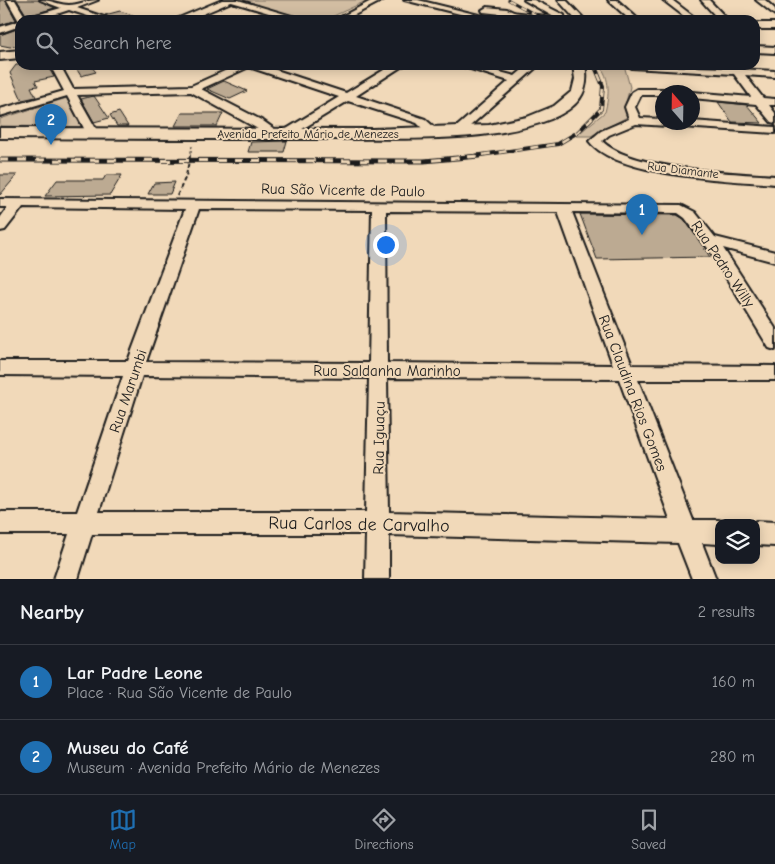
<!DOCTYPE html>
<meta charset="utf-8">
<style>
:root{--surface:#171b24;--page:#242831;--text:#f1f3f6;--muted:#9ea1a6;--line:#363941;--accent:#1f6fb2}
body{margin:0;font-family:"Comic Neue",sans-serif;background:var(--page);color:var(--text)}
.controls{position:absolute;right:15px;bottom:15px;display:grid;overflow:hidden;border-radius:10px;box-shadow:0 2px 12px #0003}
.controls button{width:45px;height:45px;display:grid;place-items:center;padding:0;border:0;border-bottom:1px solid var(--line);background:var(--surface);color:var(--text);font:25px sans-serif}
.compass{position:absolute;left:655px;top:85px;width:45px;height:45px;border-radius:50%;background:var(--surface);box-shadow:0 2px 12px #0003;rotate:340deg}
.you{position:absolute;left:385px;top:244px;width:18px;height:18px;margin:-12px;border:4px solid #fff;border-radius:50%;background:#1a73e8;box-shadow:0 0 0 8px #1a73e833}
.badge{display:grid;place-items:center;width:32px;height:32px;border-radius:50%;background:var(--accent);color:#fff;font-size:16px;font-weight:700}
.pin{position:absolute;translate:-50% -41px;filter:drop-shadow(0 1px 2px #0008)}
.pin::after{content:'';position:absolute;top:26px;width:18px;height:15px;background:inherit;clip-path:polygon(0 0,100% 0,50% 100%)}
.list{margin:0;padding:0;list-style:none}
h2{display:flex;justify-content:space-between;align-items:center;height:65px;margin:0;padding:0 20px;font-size:21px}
h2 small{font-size:16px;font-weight:400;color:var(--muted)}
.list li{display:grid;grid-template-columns:32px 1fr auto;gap:15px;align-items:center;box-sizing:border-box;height:75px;padding:0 20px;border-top:1px solid var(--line)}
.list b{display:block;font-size:19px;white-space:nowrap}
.list p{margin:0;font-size:16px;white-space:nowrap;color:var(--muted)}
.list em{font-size:16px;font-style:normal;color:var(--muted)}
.icon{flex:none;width:28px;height:28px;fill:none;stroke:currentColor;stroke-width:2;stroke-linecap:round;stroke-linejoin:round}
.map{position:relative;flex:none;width:775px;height:579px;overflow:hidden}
.search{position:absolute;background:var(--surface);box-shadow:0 2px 12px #0003;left:15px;right:15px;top:15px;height:55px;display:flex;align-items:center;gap:12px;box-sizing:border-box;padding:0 18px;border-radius:15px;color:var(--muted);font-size:19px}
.sheet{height:215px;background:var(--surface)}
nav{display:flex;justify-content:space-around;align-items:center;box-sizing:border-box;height:70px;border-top:1px solid var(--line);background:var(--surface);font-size:14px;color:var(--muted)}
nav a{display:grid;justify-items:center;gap:2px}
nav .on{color:var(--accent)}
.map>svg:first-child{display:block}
</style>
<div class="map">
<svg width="775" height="579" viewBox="0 0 775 579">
<rect width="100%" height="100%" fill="#f1d9b9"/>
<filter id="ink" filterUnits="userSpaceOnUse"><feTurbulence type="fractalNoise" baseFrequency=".02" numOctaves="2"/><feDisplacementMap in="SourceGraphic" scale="10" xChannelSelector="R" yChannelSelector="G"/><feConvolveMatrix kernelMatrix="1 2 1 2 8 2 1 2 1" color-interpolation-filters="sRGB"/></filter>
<g filter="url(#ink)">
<!-- green -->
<g fill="#d2bda2" stroke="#776c5f">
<path d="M243,0h125l-43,20h-13l-70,-18z"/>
<path d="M599,65h25l6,22 -4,15 3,14 -38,20h-15l29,-24c4,-16 6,-34 -6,-47z"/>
<path d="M70,97l12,30 -82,-1v-7z"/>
</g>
<!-- building -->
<g fill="#bcaa92" stroke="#1c1c1c">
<path d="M0,0h5l11,20 -16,5z"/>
<path d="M17,0h21l17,8 -28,8z"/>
<path d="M120,11l22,7 -1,2h-26l-10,-5z"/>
<path d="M20,28v17l-10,2 -10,-2v-10z"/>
<path d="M16,65h31l7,12 -19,4 3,5 -7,1 5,10 -14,3 -12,-27z"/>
<path d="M74,65h16l6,7 -15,4z"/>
<path d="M224,81l23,10 -17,8 -23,-10z"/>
<path d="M94,96l15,22 -15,4 -13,-23z"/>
<path d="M718,102l29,3 15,18 -30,-1z"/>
<path d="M119,112l9,14h-11l-7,-11z"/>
<path d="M182,113h41l-6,13h-42z"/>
<path d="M287,141l-3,11h-36l3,-10z"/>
<path d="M0,175h17l-17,20z"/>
<path d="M106,175h16l-12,20 -65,1 12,-16h46z"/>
<path d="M175,182l-5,12h-22l6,-11z"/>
<path d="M580,214l97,1 7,4 26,38 -113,2z"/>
</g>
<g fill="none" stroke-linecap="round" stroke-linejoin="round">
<defs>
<g id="minor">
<path d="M7,0h8l11,18 35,-10 -21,-8c11,0 20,5 29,5 9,0 18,-5 29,-5l-21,8 36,12h-13l-31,-10 -31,10h-18v6l-20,7v-6l19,-6z"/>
<path d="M225,0h13l67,20h-13z"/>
<path d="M373,0h10l-38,20h-10z"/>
<path d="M404,0h14l81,20h-15z"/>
<path d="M524,0h10l30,15 1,5h-25l-32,-4v-4h3l43,5z"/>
<path d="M558,0h8l19,20h-9z"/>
<path d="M608,0h9l22,20h-9z"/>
<path d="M663,0h9l26,20h-9z"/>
<path d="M701,0h8l19,20h-9z"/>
<path d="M756,0h9l10,9v6z"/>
<rect x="755" y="23" width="20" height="6"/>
<path d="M755,46l20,1v6l-20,-1z"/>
<path d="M50,65h10l13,24 118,-3 47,-21h23l85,28 46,-28h12l-48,31 69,23 9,8 -2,8h-8l-2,-7 -5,-5 -69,-22 -59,36 -13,2 -85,-47 -114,3 22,39 -6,4 -6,-4 -20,-38 -67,20v-7l64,-18zM249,67l90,30 -59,36 -17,-12 -62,-32z"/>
<path d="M458,65h16l41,11 13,-11h11l-78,69 -4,1 -6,-3 2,-2 56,-49z"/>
<path d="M627,65l102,3 1,-3h6l4,4 35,2v6l-30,-2 18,23 12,1v6h-6l6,8v10l-4,-1 -15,-18 -64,-6v-6h-3h3l59,5 -17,-23 -102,-6z"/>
<path d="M637,89h33l5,3h-13v3h-21l-6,12 5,11 22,1v3l30,-1 83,6v6l-139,-9 -27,11 -7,6c29,29 131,32 173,35v8c-44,-4 -159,-7 -186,-43l12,-10 28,-12 -4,-12 7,-15z"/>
<path d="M0,199l681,6 14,7 20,25 60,15v10l-52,-14 52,80v22l-6,-2 -59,-97 -25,-33 -7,-5 -106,-1 60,153 143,1v14h-137l55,140h26l6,3h-6v21l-17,-1 14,36h-24l-14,-36 -289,-8v44h-24l1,-45h-274l-14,45h-24l15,-45h-69v-22h77l46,-136 -123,-1v-14h128l57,-152 -162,-2 -18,23 -5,1v-13l8,-11h-8zM199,209l173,1 -3,153 -223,-1zM386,211l172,1 55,153 -226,-2zM142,376l227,2 -3,134h-267zM387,378l232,1 51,140 -281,-7z"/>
<path d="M756,521l19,1v24l-19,-1v-22h-3z"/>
</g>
<g id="major">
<path d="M222,0h14l-47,20h-15z"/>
<path d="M487,7l20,2 24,11h-15l-15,-6 -18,-2 -1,-2z"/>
<path d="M20,50v8l-20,2v-8z"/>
<path d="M573,65h12c6,29 -9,43 -34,54 -60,24 -146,19 -210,20 -114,0 -227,0 -341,-1v-10l372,1 117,-4 38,-8 27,-11 18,-15 3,-12z"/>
</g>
</defs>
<!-- minor casing -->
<use href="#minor" stroke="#1c1c1c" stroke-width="4"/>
<!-- major casing -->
<use href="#major" stroke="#1c1c1c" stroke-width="4"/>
<!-- path-far1 -->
<path stroke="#1c1c1c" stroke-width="1" stroke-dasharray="2.5 2" stroke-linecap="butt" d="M190,157l2,-11"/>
<!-- path -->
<path stroke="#1c1c1c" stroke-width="2" stroke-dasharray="4.5 3" stroke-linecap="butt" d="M177,196l9,-20 4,-20"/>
<!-- minor -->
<use href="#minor" fill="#f1d9b9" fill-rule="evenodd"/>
<!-- major -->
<use href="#major" fill="#f1d9b9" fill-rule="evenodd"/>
<defs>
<g id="rail-far2">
<path d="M509,0l36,20"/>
<path d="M594,65l2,5"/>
</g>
<path id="rail-far1" d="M467,157l91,-13 20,-12 23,-23 2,-23 -7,-17"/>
<path id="rail" d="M0,160l424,1 55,-5"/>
</defs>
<!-- rail-far2 casing -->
<use href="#rail-far2" stroke="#1c1c1c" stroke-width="3"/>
<!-- rail-far1 casing -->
<use href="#rail-far1" stroke="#1c1c1c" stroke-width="4"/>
<!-- rail casing -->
<use href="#rail" stroke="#1c1c1c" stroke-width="5"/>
<!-- rail-far2 -->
<use href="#rail-far2" stroke="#f1d9b9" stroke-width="2" stroke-dasharray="6" stroke-linecap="butt"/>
<!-- rail-far1 -->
<use href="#rail-far1" stroke="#f1d9b9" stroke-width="2.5" stroke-dasharray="8" stroke-linecap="butt"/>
<!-- rail -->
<use href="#rail" stroke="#f1d9b9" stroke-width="3" stroke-dasharray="9" stroke-linecap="butt"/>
</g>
</g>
<g text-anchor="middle" stroke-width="4" stroke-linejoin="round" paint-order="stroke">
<!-- far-street labels -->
<g font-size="12" fill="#1c1c1c" stroke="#f1d9b9">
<text x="308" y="138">Avenida Prefeito Mário de Menezes</text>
<text transform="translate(683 170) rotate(7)" y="4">Rua Diamante</text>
</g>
<!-- street labels -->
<g font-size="15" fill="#1c1c1c" stroke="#f1d9b9">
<text transform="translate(343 190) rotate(1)" y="5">Rua São Vicente de Paulo</text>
<text transform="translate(723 264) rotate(56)" y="5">Rua Pedro Willy</text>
<text x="387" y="376">Rua Saldanha Marinho</text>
<text transform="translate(128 391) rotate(-71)" y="5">Rua Marumbi</text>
<text transform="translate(633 393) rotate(69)" y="5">Rua Claudina Rios Gomes</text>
<text transform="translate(379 438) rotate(-89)" y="5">Rua Iguaçu</text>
</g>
<!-- near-street labels -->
<g font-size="18" fill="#1c1c1c" stroke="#f1d9b9">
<text transform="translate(359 524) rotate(1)" y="6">Rua Carlos de Carvalho</text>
</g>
</g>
</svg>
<div class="controls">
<button><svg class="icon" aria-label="layers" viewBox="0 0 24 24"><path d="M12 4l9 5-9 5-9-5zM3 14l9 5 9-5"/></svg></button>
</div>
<svg class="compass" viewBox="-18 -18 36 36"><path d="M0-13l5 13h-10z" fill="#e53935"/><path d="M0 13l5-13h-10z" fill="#9ea1a6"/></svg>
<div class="you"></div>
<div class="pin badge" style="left:642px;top:235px">1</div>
<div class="pin badge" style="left:51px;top:145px">2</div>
<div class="search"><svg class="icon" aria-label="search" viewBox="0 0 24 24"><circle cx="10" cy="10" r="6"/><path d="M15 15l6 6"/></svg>Search here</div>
</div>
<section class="sheet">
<h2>Nearby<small>2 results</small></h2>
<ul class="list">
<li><span class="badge">1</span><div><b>Lar Padre Leone</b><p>Place · Rua São Vicente de Paulo</p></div><em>160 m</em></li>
<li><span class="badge">2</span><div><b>Museu do Café</b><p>Museum · Avenida Prefeito Mário de Menezes</p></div><em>280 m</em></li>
</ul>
</section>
<nav>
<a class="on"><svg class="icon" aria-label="map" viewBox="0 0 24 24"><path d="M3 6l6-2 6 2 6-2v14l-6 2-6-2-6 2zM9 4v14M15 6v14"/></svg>Map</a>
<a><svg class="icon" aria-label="directions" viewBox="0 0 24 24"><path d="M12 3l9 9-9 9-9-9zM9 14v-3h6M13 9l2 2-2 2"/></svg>Directions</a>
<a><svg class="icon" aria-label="saved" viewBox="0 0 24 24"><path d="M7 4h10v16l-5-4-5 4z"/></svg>Saved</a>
</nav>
